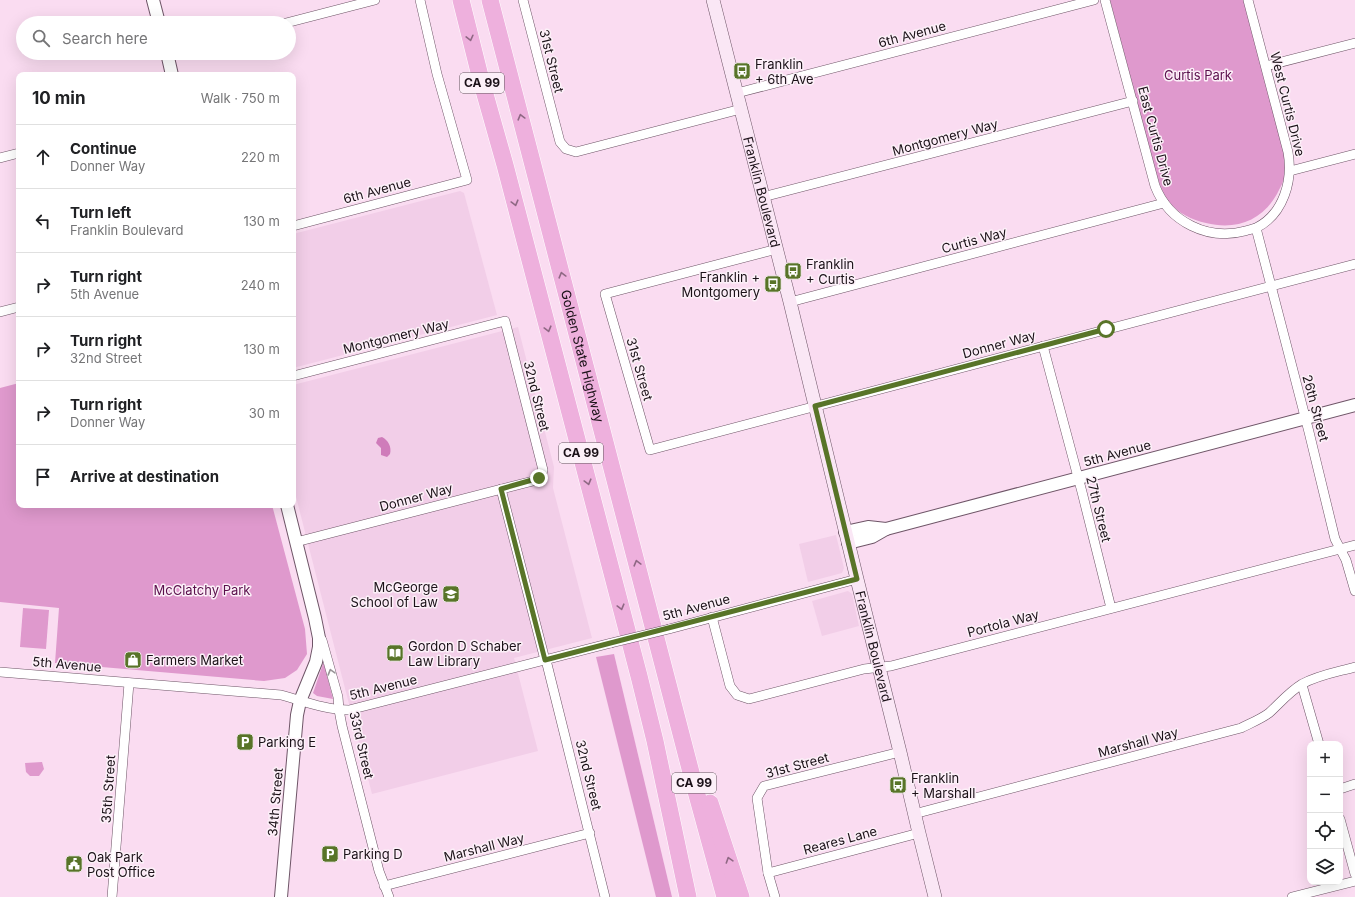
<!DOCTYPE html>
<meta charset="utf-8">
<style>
:root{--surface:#fff;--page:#f6f6f6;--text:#202124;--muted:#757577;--line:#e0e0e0}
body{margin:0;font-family:Inter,sans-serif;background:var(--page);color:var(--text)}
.controls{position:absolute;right:12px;bottom:12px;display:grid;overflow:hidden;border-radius:8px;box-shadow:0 4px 16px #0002}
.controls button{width:36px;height:36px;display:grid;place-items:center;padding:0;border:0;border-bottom:1px solid var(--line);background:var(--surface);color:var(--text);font:20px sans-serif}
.stop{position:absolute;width:12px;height:12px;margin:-9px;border:3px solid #587428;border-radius:50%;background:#fff}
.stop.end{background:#587428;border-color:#fff;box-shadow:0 1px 4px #0008}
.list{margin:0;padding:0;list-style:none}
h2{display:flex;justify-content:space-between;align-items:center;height:52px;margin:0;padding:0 16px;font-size:17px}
h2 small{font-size:13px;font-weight:400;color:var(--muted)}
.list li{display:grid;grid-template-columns:26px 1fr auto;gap:12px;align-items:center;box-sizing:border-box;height:64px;padding:0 16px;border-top:1px solid var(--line)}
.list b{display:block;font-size:15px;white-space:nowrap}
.list p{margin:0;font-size:13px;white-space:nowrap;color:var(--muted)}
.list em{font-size:13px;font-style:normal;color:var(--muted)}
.icon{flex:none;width:22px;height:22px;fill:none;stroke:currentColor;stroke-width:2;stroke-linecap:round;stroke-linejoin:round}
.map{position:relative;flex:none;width:1355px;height:897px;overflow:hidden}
.search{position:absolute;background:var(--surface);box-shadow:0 4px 16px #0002;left:16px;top:16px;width:280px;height:44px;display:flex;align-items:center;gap:10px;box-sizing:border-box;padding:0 14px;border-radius:22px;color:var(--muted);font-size:15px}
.panel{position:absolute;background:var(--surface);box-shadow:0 4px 16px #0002;left:16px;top:72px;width:280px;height:436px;border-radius:8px}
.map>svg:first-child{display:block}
</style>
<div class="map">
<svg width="1355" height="897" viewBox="0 0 1355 897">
<rect width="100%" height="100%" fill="#fadcf1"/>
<!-- built -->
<g fill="#f2cee8">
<path d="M460,191l4,2 33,122 -204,53v-134z"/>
<path d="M518,327l36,140 -1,21 39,150 -78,20 24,93 -166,43 -79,-309v-100z"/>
<path d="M836,535l8,33 -2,5 -34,9 -9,-38z"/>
<path d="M848,591l4,3 7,32 -37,10 -10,-35z"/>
</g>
<!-- green -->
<g fill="#df99cd">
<path d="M1110,0h136l39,151c1,5 2,10 2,15 -1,8 -4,17 -8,24 -14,29 -41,41 -73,33 -14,-3 -28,-10 -37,-21 -9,-11 -12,-27 -16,-40z"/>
<path d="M19,383v122h253l33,124 2,25 -10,16 -12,8 -21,3 -209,-18 4,-55 -59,-6v-214z"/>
<path d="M23,608l26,2 -3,39 -26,-2z"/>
<path d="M614,654l58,243h-16l-60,-240z"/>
<path d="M323,664h1l9,35 -16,-3 -4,-3z"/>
<path d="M42,762l2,7 -5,7h-9l-4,-4 -1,-9z"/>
</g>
<!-- water -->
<path fill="#cf7cba" d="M382,437c6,3 10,10 8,17l-3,3 -6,-2v-7l-5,-5 2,-5z"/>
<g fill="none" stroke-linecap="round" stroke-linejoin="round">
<defs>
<g id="minor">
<path d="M523,0l37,142 6,7 10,3 165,-43"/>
<path d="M1105,0l50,186c14,36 53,55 90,45 3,-1 8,-2 11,-3 28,-14 37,-48 32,-76l-40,-152"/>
<path d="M286,23l89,-23"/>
<path d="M1266,66l89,-23"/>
<path d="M737,93l357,-93"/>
<path d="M0,158l19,-5"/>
<path d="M1290,171l65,-17"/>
<path d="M763,197l370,-96"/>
<path d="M293,226l174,-46 -30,-106 -17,-74"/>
<path d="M1256,228l53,204 26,107 11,21 9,31"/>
<path d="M777,249l-172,45 45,156 705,-186"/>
<path d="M790,302l374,-99"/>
<path d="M0,312l19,-5"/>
<path d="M1043,346l39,146 29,116"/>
<path d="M293,376l212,-55 38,149 -2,7 -4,3 -241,62"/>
<path d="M501,489l44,171"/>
<path d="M712,617l18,69 7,9 12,4 115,-30 27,-3 464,-121"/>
<path d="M669,629l188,-50"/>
<path d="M322,640l16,57 1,13 3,16 37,145 10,26"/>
<path d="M546,660l59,237"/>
<path d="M0,672l281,23c22,6 45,15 68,15l262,-67"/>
<path d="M1302,685l17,59"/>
<path d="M1340,789l15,-5"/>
<path d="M914,814l327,-86c10,-5 20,-9 28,-15 11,-10 20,-21 33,-29 16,-9 35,-12 53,-17"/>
<path d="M1340,819l15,55"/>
<path d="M768,873l151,-40"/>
<path d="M384,886l206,-53"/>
<path d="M112,897l17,-214"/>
<path d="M775,897l-7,-24 -11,-75 7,-12 136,-34"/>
<path d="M1292,897l63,-16"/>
</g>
<g id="tertiary">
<path d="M153,0l6,23"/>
<path d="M167,53l5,22"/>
<path d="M845,532l23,-5 18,2"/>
<path d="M848,543l24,-6 14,-8 469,-124"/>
<path d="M281,897l16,-182 3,-14 16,-39 3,-15v-9l-4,-20 -28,-113"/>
</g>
<g id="secondary">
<path id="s1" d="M713,0l77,302 67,277 43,173 19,81 16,64"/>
</g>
<g id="motorway">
<path d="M461,0l20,80 24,85 134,511 16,65 33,156"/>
<path id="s2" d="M490,0l204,784 31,113"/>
<path d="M710,803l31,94"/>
</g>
</defs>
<!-- minor casing -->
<use href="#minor" stroke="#6e5567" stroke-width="10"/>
<!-- tertiary casing -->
<use href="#tertiary" stroke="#6e5567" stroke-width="14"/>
<!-- secondary casing -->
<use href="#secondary" stroke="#6e5567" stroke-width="14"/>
<!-- motorway casing -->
<use href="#motorway" stroke="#fff" stroke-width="18"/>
<!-- minor -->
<use href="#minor" stroke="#fff" stroke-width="9"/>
<!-- tertiary -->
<use href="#tertiary" stroke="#fff" stroke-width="12"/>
<!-- secondary -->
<use href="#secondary" stroke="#fae7f5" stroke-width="13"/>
<!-- motorway -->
<use href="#motorway" stroke="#eeb0dd" stroke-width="17"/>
<defs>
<path id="minor-bridge" d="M611,643l58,-14"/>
</defs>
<!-- minor-bridge casing -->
<use href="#minor-bridge" stroke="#6e5567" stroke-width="10" stroke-linecap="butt"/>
<!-- minor-bridge -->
<use href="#minor-bridge" stroke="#fff" stroke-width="9"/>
</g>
<!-- one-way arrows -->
<defs><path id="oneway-chevron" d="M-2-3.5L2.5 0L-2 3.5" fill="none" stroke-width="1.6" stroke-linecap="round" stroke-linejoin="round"/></defs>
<g stroke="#8f6884">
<use href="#oneway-chevron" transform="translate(470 38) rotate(76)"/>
<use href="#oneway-chevron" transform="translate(521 117) rotate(-105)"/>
<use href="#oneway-chevron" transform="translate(515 203) rotate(75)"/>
<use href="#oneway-chevron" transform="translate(562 275) rotate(-105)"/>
<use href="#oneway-chevron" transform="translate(548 329) rotate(75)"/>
<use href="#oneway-chevron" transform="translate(588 482) rotate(75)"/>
<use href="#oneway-chevron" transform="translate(637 563) rotate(-105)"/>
<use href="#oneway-chevron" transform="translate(621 607) rotate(75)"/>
<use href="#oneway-chevron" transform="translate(729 860) rotate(-108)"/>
</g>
<use stroke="#989497" href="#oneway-chevron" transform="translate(331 672) rotate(-106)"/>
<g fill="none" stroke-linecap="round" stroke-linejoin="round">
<!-- route -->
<path stroke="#587428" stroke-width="5" d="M539,478l-38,11 44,171 312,-81 -42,-173 291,-77"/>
</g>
<!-- icons -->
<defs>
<symbol id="bus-square" viewBox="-11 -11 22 22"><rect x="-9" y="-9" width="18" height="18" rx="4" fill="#587428" stroke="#fcf0f8"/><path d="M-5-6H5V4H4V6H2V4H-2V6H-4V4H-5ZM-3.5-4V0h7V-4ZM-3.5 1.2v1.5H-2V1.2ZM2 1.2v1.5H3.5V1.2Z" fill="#fff"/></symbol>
<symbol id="university-square" viewBox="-11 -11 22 22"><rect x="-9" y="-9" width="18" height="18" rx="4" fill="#587428" stroke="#fcf0f8"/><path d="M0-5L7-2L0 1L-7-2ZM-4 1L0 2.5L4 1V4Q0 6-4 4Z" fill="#fff"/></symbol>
<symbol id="library-square" viewBox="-11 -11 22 22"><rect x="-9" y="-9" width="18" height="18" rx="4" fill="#587428" stroke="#fcf0f8"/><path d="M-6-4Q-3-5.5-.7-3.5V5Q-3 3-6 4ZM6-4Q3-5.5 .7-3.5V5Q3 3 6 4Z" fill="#fff"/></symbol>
<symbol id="shop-square" viewBox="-11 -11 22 22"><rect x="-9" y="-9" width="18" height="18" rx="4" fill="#587428" stroke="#fcf0f8"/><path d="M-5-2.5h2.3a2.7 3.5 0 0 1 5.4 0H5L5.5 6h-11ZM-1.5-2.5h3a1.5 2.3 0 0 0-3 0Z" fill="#fff"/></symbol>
<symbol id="parking-square" viewBox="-11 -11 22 22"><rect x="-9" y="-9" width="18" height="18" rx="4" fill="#587428" stroke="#fcf0f8"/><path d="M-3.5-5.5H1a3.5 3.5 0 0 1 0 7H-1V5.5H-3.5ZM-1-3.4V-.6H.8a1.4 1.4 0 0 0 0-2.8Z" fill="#fff"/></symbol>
<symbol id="civic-square" viewBox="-11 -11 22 22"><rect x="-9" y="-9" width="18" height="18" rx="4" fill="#587428" stroke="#fcf0f8"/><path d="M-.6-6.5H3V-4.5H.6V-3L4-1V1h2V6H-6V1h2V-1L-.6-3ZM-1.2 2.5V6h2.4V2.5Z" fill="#fff"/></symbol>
</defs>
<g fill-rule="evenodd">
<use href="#bus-square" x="732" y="61" width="20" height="20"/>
<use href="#bus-square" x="783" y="261" width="20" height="20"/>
<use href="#bus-square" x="763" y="274" width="20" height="20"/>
<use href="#university-square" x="441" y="584" width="20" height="20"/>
<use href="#library-square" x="385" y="643" width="20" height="20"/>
<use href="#shop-square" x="123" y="650" width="20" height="20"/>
<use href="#parking-square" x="235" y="732" width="20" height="20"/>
<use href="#bus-square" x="888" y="775" width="20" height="20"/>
<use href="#parking-square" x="320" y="844" width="20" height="20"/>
<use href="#civic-square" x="64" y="854" width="20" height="20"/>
</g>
<g text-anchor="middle" stroke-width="3" stroke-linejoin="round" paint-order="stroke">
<!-- shield labels -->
<g fill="#fcf0f8" stroke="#5e545b" stroke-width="1">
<rect x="460" y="73" width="44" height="20" rx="3"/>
<rect x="559" y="443" width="44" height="20" rx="3"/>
<rect x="672" y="773" width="44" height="20" rx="3"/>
</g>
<g font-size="12" font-weight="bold" fill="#1b1118">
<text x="482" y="87">CA 99</text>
<text x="581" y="457">CA 99</text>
<text x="694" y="787">CA 99</text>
</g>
<!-- street labels -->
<g font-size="13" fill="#1b1118" stroke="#fcf0f8">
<text transform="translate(912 34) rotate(-15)" y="5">6th Avenue</text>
<text transform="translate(552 61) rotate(76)" y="5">31st Street</text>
<text transform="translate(1288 104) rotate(76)" y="5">West Curtis Drive</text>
<text transform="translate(1156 136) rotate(75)" y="5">East Curtis Drive</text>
<text transform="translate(945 137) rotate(-15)" y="5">Montgomery Way</text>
<text transform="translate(377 190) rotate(-15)" y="5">6th Avenue</text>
<text dy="5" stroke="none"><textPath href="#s1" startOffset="198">Franklin Boulevard</textPath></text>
<text transform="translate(974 240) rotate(-15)" y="5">Curtis Way</text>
<text transform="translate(396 336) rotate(-14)" y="5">Montgomery Way</text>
<text transform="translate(999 344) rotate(-15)" y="5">Donner Way</text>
<text dy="5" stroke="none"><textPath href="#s2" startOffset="368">Golden State Highway</textPath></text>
<text transform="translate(640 369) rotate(74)" y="5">31st Street</text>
<text transform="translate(537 396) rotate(76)" y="5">32nd Street</text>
<text transform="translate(1316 408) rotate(75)" y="5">26th Street</text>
<text transform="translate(1117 453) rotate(-15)" y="5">5th Avenue</text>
<text transform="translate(416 497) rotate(-15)" y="5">Donner Way</text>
<text transform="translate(1099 509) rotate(76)" y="5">27th Street</text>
<text transform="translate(696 607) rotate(-15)" y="5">5th Avenue</text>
<text transform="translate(1003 623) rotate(-15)" y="5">Portola Way</text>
<text dy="5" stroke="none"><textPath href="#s1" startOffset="666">Franklin Boulevard</textPath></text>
<text transform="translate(67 664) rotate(5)" y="5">5th Avenue</text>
<text transform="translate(383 687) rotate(-14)" y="5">5th Avenue</text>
<text transform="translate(1138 742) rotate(-15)" y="5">Marshall Way</text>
<text transform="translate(362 745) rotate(77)" y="5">33rd Street</text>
<text transform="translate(797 765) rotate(-15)" y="5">31st Street</text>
<text transform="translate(589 775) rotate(76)" y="5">32nd Street</text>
<text transform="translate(108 789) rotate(-86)" y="5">35th Street</text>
<text transform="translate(275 802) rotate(-85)" y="5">34th Street</text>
<text transform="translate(840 840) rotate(-15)" y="5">Reares Lane</text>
<text transform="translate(484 847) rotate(-14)" y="5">Marshall Way</text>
</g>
<!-- poi labels -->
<g font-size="13" fill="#1b1118" stroke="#fcf0f8" text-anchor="start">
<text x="755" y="69">Franklin<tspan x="755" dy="15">+ 6th Ave</tspan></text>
<text x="806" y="269">Franklin<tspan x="806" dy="15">+ Curtis</tspan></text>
<text x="760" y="282" text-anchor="end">Franklin +<tspan x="760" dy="15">Montgomery</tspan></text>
<text x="438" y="592" text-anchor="end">McGeorge<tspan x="438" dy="15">School of Law</tspan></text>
<text x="408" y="651">Gordon D Schaber<tspan x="408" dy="15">Law Library</tspan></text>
<text x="146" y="665">Farmers Market</text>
<text x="258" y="747">Parking E</text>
<text x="911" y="783">Franklin<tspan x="911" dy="15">+ Marshall</tspan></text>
<text x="343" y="859">Parking D</text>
<text x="87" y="862">Oak Park<tspan x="87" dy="15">Post Office</tspan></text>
</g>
<!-- park labels -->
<g font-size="13" fill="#5a0f4c" stroke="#fcf0f8">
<text x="1198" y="80">Curtis Park</text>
<text x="202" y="595">McClatchy Park</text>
</g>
</g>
</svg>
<div class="controls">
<button>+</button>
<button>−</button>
<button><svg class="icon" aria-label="locate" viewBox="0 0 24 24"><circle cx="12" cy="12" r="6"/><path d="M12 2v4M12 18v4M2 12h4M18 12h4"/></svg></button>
<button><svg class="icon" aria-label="layers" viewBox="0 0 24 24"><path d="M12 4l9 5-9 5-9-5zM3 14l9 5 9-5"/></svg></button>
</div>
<div class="stop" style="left:1106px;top:329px"></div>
<div class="stop end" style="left:539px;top:478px"></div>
<div class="search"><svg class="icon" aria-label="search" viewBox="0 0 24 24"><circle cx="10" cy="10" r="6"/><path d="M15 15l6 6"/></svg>Search here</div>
<section class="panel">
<h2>10 min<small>Walk · 750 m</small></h2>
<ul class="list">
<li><svg class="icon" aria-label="ahead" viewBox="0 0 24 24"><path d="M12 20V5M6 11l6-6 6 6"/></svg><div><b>Continue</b><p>Donner Way</p></div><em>220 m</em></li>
<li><svg class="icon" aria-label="left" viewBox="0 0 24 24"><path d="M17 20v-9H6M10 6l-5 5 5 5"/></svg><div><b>Turn left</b><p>Franklin Boulevard</p></div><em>130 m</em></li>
<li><svg class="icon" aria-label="right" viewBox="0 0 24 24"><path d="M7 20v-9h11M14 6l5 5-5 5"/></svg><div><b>Turn right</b><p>5th Avenue</p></div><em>240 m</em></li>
<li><svg class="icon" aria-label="right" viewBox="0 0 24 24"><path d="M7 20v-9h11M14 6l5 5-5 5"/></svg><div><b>Turn right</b><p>32nd Street</p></div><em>130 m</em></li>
<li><svg class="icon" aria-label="right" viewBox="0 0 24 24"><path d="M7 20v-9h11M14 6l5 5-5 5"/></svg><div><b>Turn right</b><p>Donner Way</p></div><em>30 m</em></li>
<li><svg class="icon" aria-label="arrive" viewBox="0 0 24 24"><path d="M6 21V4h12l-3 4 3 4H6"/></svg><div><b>Arrive at destination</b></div></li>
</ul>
</section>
</div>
